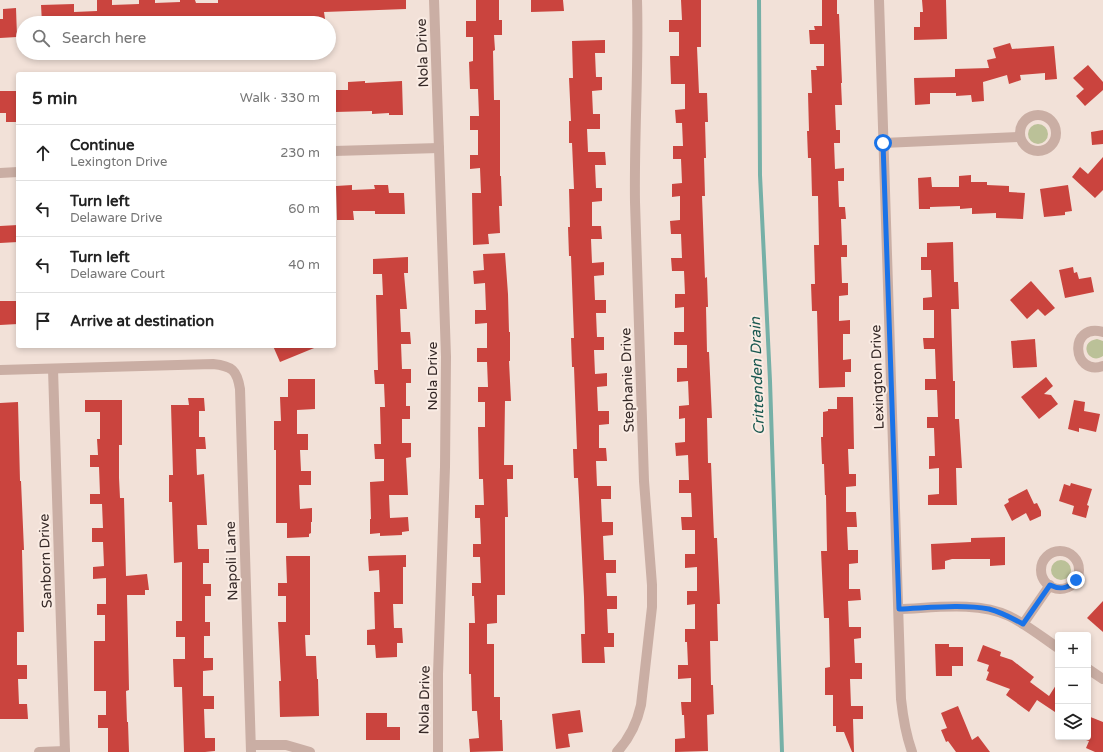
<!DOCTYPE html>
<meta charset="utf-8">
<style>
:root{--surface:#fff;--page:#f2f2f2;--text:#222;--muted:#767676;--line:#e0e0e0}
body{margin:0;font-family:"Varela Round",sans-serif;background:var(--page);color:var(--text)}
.controls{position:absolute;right:12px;bottom:12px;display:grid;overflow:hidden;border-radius:4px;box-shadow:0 2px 6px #0003}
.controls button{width:36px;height:36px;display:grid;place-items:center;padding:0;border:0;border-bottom:1px solid var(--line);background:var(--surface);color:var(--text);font:20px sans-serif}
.stop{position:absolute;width:12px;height:12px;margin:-9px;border:3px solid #1a73e8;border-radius:50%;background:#fff}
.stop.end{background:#1a73e8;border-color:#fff;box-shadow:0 1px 4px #0008}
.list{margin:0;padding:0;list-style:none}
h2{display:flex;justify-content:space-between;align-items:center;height:52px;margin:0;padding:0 16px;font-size:17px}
h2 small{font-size:13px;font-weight:400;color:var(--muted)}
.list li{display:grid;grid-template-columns:26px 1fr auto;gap:12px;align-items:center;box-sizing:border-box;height:56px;padding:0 16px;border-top:1px solid var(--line)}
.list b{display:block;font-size:15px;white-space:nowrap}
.list p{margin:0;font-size:13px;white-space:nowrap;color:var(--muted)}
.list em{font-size:13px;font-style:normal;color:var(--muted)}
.icon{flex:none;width:22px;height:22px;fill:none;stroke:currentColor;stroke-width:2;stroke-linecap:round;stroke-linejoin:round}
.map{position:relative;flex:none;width:1103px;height:752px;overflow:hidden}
.search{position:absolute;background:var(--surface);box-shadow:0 2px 6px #0003;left:16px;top:16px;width:320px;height:44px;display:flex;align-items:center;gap:10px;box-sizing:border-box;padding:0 14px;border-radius:22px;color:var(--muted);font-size:15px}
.panel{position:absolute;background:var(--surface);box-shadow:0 2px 6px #0003;left:16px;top:72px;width:320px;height:276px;border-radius:4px}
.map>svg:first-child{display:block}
</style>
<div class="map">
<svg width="1103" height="752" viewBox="0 0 1103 752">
<rect width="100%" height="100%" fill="#f2e1d8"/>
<!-- green -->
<g fill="#bbc198">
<circle cx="1038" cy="134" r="10"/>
<path d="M1097,339l6,2v15c-14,10 -26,-14 -6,-17z"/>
<circle cx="1061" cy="570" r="10"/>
</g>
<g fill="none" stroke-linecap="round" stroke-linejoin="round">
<!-- stream -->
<path stroke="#76b0a7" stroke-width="4" d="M759,0l1,175 10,206 12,371"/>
</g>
<!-- building -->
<g fill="#ca443e">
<path d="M97,0h15v5l27,-1v-4h16v3l25,-1v-2h15l1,3h22v-3h188v9l-82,3 1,7 -112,1v3h-171l-1,-18 33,-1v8l23,-1z"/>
<path d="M476,0h23v20h3v15h-8l1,15 -2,1 1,49h6v76h1l1,30h-3l1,27 -12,1 1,10 -16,1 -1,-52h9l-1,-25 -10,1v-14h8v-25h-8v-14h9l-1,-27h-8l-1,-27 4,-1v-24h-7v-16h10z"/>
<path d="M531,0h32l1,11 -33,1z"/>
<path d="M681,0h20v47h-4l2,46h8l1,29h-3l1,36h-2l1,38h-3l3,82 2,-1 1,30h-2l1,45h2l3,66h-5l1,45h3l3,75h3l3,66h-3l1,37h-8l1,44h2l1,29 -7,1 1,36 -33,1v-13l10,-1 -1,-23h-2l-1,-13h10v-24l-13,1v-14h10l-1,-23h-2v-13h10v-25l-8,1v-14h10v-24l-12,1v-14h10v-24h-13l-1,-13h11l-1,-24h-12v-13h10l-1,-25 -12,1 -1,-13 10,-1v-24l-6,1v-13l10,-1 -1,-24 -11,1v-14h10v-23h-13v-13h10v-25l-9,1v-14h10l-1,-23h-12l-1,-13h11l-1,-24h-10l-1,-13 10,-1v-24l-8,1v-13l10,-1 -1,-24h-8v-13h10l-1,-23h-6l-1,-13 10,-1v-25h-14l-1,-28h9v-24h-10v-12h13z"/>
<path d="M822,0h15v14h2l3,69h-1l1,22h-7l1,25h4v13h-6l1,26 9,-1v13h-6l1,26h6l1,12h-5l1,26h5v12h-6l1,26h6v12l-9,1v25l11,-1v14h-7v26l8,-1v13h-6v15l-26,1 -2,-77h-5l-1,-27h4l-1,-39h5l-1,-49h-6l-1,-38h-3l-1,-27h2l-1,-38h4l-1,-23h6l-1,-4h8v-22h-14l-1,-14h6l-1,-4h8z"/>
<path d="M922,0h24l1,39 -33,1v-13h6v-15h3z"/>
<path d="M16,8l1,29 -17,1v-19h3v-10z"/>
<path d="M605,40v13h-10l1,24h6v13l-10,1 1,23h7v15h-13l1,23h17l1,13h-11l1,23h6v13l-10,1v24h9l1,13h-11l1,24 12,-1v13l-10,1 1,24h11v13h-10l1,24h7v13h-10l1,24 12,-1v13l-10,1 1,24h11v13l-10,1v23h7l1,13h-11l1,25h14v13h-10l1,23h11v13l-10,1 1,24h12v13h-10l1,23h10v13h-10l1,24h6v14h-10l1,16h-23l-1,-29h4l-1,-37 -6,-119h-4l-1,-29h4l-3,-82h-2l-1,-29h3l-3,-82h-2l-1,-29h2l-1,-38h5l-2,-46h-3v-22h2l-2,-43h4l-1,-37z"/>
<path d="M1010,43l2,6 42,-3 3,33 -12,1v-7l-25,2 1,5 -12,4 -2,-9 -24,7 1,19 -12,1 -1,-7 -15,1v-3h-26v11l-15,1 -1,-27 41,-1v-8l34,-1 -2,-8 9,-2 -3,-10z"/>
<path d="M1088,65l15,17v8l-18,16 -9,-10 8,-7 -11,-11z"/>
<path d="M365,81v2l37,-2 1,34h-14v-2l-17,1v-3l-37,1 -1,-22h14v-8z"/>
<path d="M0,91h18v31h-12v-9h-6z"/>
<path d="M1103,130v14l-11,1 -1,-13z"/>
<path d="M1103,157v33l-8,8 -23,-21 8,-10 8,7z"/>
<path d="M971,175v7h16v3l22,1v6l16,1 -2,26 -27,-1v-5l-24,1v-6l-12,1v-3l-30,1v2h-11l-1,-31 13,-1 1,10h27v-11z"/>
<path d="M352,185v5l23,-1 -1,-4h14l1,8h15l1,21h-30v-3h-22l1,9h-17l-1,-34z"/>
<path d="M1068,185l4,26 -7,1v3l-21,2 -4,-28z"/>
<path d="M18,225v17l-18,1v-17z"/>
<path d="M953,242l1,40h4l1,27h-8l2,72h2v38h4l3,49h-6l1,37h-29v-10l11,-1v-26l-10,1v-13h6l-1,-28h-7v-11h11l-1,-27h-12v-11h11l-1,-30h-11l-1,-11h11v-28h-11v-12l9,-1 -1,-27h-10v-13h6v-14z"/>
<path d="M505,253l3,41 1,38h1v29h-1l2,40h-6l-1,64h9v14h-6l1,38h-3v78h-8v28l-10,1v20h7v53h6v23h2l1,31 -33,1 -1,-13 10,-1 -2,-27h-5l-1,-37h-2v-51h6l-1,-27h-2v-13h9l-1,-26h-7v-13h8l-1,-26h-5v-13h9l-1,-26h-4l-1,-52h7v-25h-7v-15h10l-1,-25h-10v-14h10v-25l-12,1v-14h11l-1,-27 -11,1 -1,-13 11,-1 -1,-16z"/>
<path d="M408,257v16h-4l3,36h-7l1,23h9l1,12h-10l1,25h9v14h-5v23h4v13h-8v24h9v14l-5,1 2,37h-19l1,23 18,-1 1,14 -7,1v3l-22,1v-3l-10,1v-15h1l-1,-37 14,-1v-22h-9l-1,-15h7l-1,-37h5l-1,-23h-9l-1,-14h4l-2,-75h7l-1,-21h-9v-15z"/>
<path d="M1073,267l1,6 3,-1 2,7 12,-2 3,15 -29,6 -6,-28z"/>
<path d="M1031,281l24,27 -10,8 -7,-7 -11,10 -17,-19z"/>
<path d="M0,301h18v23l-18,1z"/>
<path d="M1035,339l2,28 -24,1 -2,-27z"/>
<path d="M273,346h46l-39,16z"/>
<path d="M1046,377l7,9 -9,8 7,1 7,9 -19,15 -18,-22z"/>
<path d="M288,379h27v30l-18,1v24h11v16h-8l1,21h10v14h-12l1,24 12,-1v14h-1v11l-2,1v3l-22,1v-15h-11v-73h-2v-29h7l-1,-24h8z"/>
<path d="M837,397h16l1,52h-6l1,25h7v12l-10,1v25h10l1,15h-10l1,23h10v13l-9,1v25h11l1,11 -13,1 1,26h12v11l-7,1 1,24h7v16h-12l1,27h12v13h-10l1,33h-2l-8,-20h-8v-6h-3v-31h-8v-27l5,-1 -1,-49h-5l-3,-67h6l-1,-56h-1l-1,-31h-2l-1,-27h2v-25l5,-1v-2h9z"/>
<path d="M188,398h16l1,13h-6v26h6l1,12h-10l1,26 7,-1 3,51h-10l1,24h11v14h-6v21h8v12h-6v26h5v14h-6v22h9v12l-10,1v25h11v13h-10l1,29h10v13l-10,1h-21l-2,-65h-8l-1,-28h12v-22h-9v-16h6v-59l-8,1 -2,-61h-3v-27h4l-2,-70h18z"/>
<path d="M85,400h37v45h-3v33l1,20h4l2,78 21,-2 2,16h-4v5h-18l2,95 -3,1 1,31h1l1,30h-21v-24h-10v-13h8v-24h-12v-50h11v-26h-8v-11h9v-26l-13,1v-12l11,-1 -1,-24h-11v-14h11l-1,-24h-12v-10h10l-1,-27h-9v-12h8l-1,-16h3v-27h-15z"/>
<path d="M1074,400l11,2 -1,9 16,3 -4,18 -17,-4v4l-11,-3z"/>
<path d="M18,402l2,79h1l3,69h-2l2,82h-7v33h10v14h-9l1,25h8l1,15h-28v-316z"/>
<path d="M1071,483l21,6 -5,16 2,1 -3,12 -14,-4 2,-8 -15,-5 5,-17 6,2z"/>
<path d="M1027,489l7,15 3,-1 4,8v5l-11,5 -4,-8 -14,8 -8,-16 5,-3 -1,-3z"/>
<path d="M1005,537v28l-15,1v-7h-38l-7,2v8l-13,1 -1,-26 40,-2v-4z"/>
<path d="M406,555v12h-3v37h-10l1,24h8l1,15h-6v14l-21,1 -1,-13h-8v-15l8,-1 -1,-37h6l-1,-22 -10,1 -1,-15z"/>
<path d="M286,556h24v79h-5l1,21h10l1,23h1l1,37 -39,1 -1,-36h2l-3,-59h8v-26h-8v-13h9z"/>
<path d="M1103,601v31l-16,-14z"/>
<path d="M935,644h14v3h14v19h-11v10h-16z"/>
<path d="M983,645l18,7 -1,4 12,4 22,17 -4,5 19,14 9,-14v32l-21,-14 -8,12 -23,-17 4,-6 -24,-9 3,-8 -2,-1 2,-6 -12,-4z"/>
<path d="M958,706l14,34 6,-4 12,16h-34l-8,-11 -2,1 -5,-12 6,-2 -6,-15z"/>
<path d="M580,710l3,22 -15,2 2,13 -14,2 -4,-35z"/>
<path d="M366,713h21v14h13v13h-34z"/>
<path d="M1088,716l15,6v30h-8l-9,-4 3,-7 -3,-1 2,-3z"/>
</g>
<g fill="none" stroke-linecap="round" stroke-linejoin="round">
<!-- minor -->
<g stroke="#caaea4" stroke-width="10">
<path d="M434,0l12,357 -1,110 -7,207v78"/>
<path d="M879,0l22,699c2,19 5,36 11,53"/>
<circle cx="1038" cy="133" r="18"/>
<path d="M883,143l137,-6"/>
<path d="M334,151l105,-3"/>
<path d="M0,173l18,-1"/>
<path d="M1103,332c-35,-10 -31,45 0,34"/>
<path d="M53,369l12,383"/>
<path d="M0,370l213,-6c19,2 24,6 27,25l11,363"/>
<circle cx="1060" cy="570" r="19"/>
<path d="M899,609c34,-1 78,-8 110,7 17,8 33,21 49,32"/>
<path d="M1023,624l27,-39"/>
<path d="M1088,669l15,10"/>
<path d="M251,745h35l24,7"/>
<path d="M39,752l26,-1"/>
<path d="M617,752c13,-14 20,-29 24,-47l11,-98v-22l-8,-104 -9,-279c-1,-68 4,-135 2,-202"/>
</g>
</g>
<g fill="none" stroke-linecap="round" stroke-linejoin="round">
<!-- route -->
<path stroke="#1a73e8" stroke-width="5" d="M883,143l16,466c28,-1 63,-5 90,0 12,3 23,9 34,15l27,-39c10,5 18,4 26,-5"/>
</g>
<g text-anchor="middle" stroke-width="4" stroke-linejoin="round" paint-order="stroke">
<!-- street labels -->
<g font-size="14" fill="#352826" stroke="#faece4">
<text transform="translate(422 53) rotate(-92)" y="5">Nola Drive</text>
<text transform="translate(432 376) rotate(-90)" y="5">Nola Drive</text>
<text transform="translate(877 377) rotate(-92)" y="5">Lexington Drive</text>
<text transform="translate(627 380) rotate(-92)" y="5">Stephanie Drive</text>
<text transform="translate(45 561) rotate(-92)" y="5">Sanborn Drive</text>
<text transform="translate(231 561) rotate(-92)" y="5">Napoli Lane</text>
<text transform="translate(424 700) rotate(-89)" y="5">Nola Drive</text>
</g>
<!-- water labels -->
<g font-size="15" font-style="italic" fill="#1a5850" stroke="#faece4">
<text transform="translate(757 376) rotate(-92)" y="5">Crittenden Drain</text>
</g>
</g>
</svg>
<div class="controls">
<button>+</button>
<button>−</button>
<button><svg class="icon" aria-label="layers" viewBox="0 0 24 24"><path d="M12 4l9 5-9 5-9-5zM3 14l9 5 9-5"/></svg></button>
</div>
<div class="stop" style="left:883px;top:143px"></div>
<div class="stop end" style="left:1076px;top:580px"></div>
<div class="search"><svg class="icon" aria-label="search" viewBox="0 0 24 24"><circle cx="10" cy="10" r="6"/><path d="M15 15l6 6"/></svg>Search here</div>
<section class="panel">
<h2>5 min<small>Walk · 330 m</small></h2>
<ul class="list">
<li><svg class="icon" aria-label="ahead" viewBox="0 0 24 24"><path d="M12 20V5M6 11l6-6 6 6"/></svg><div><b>Continue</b><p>Lexington Drive</p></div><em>230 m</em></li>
<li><svg class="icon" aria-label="left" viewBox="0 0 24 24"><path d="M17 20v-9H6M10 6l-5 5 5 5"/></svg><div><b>Turn left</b><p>Delaware Drive</p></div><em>60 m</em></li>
<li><svg class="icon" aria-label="left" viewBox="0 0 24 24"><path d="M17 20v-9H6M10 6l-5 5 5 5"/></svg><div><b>Turn left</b><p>Delaware Court</p></div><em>40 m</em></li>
<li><svg class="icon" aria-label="arrive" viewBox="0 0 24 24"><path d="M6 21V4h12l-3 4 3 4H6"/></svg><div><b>Arrive at destination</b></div></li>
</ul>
</section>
</div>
